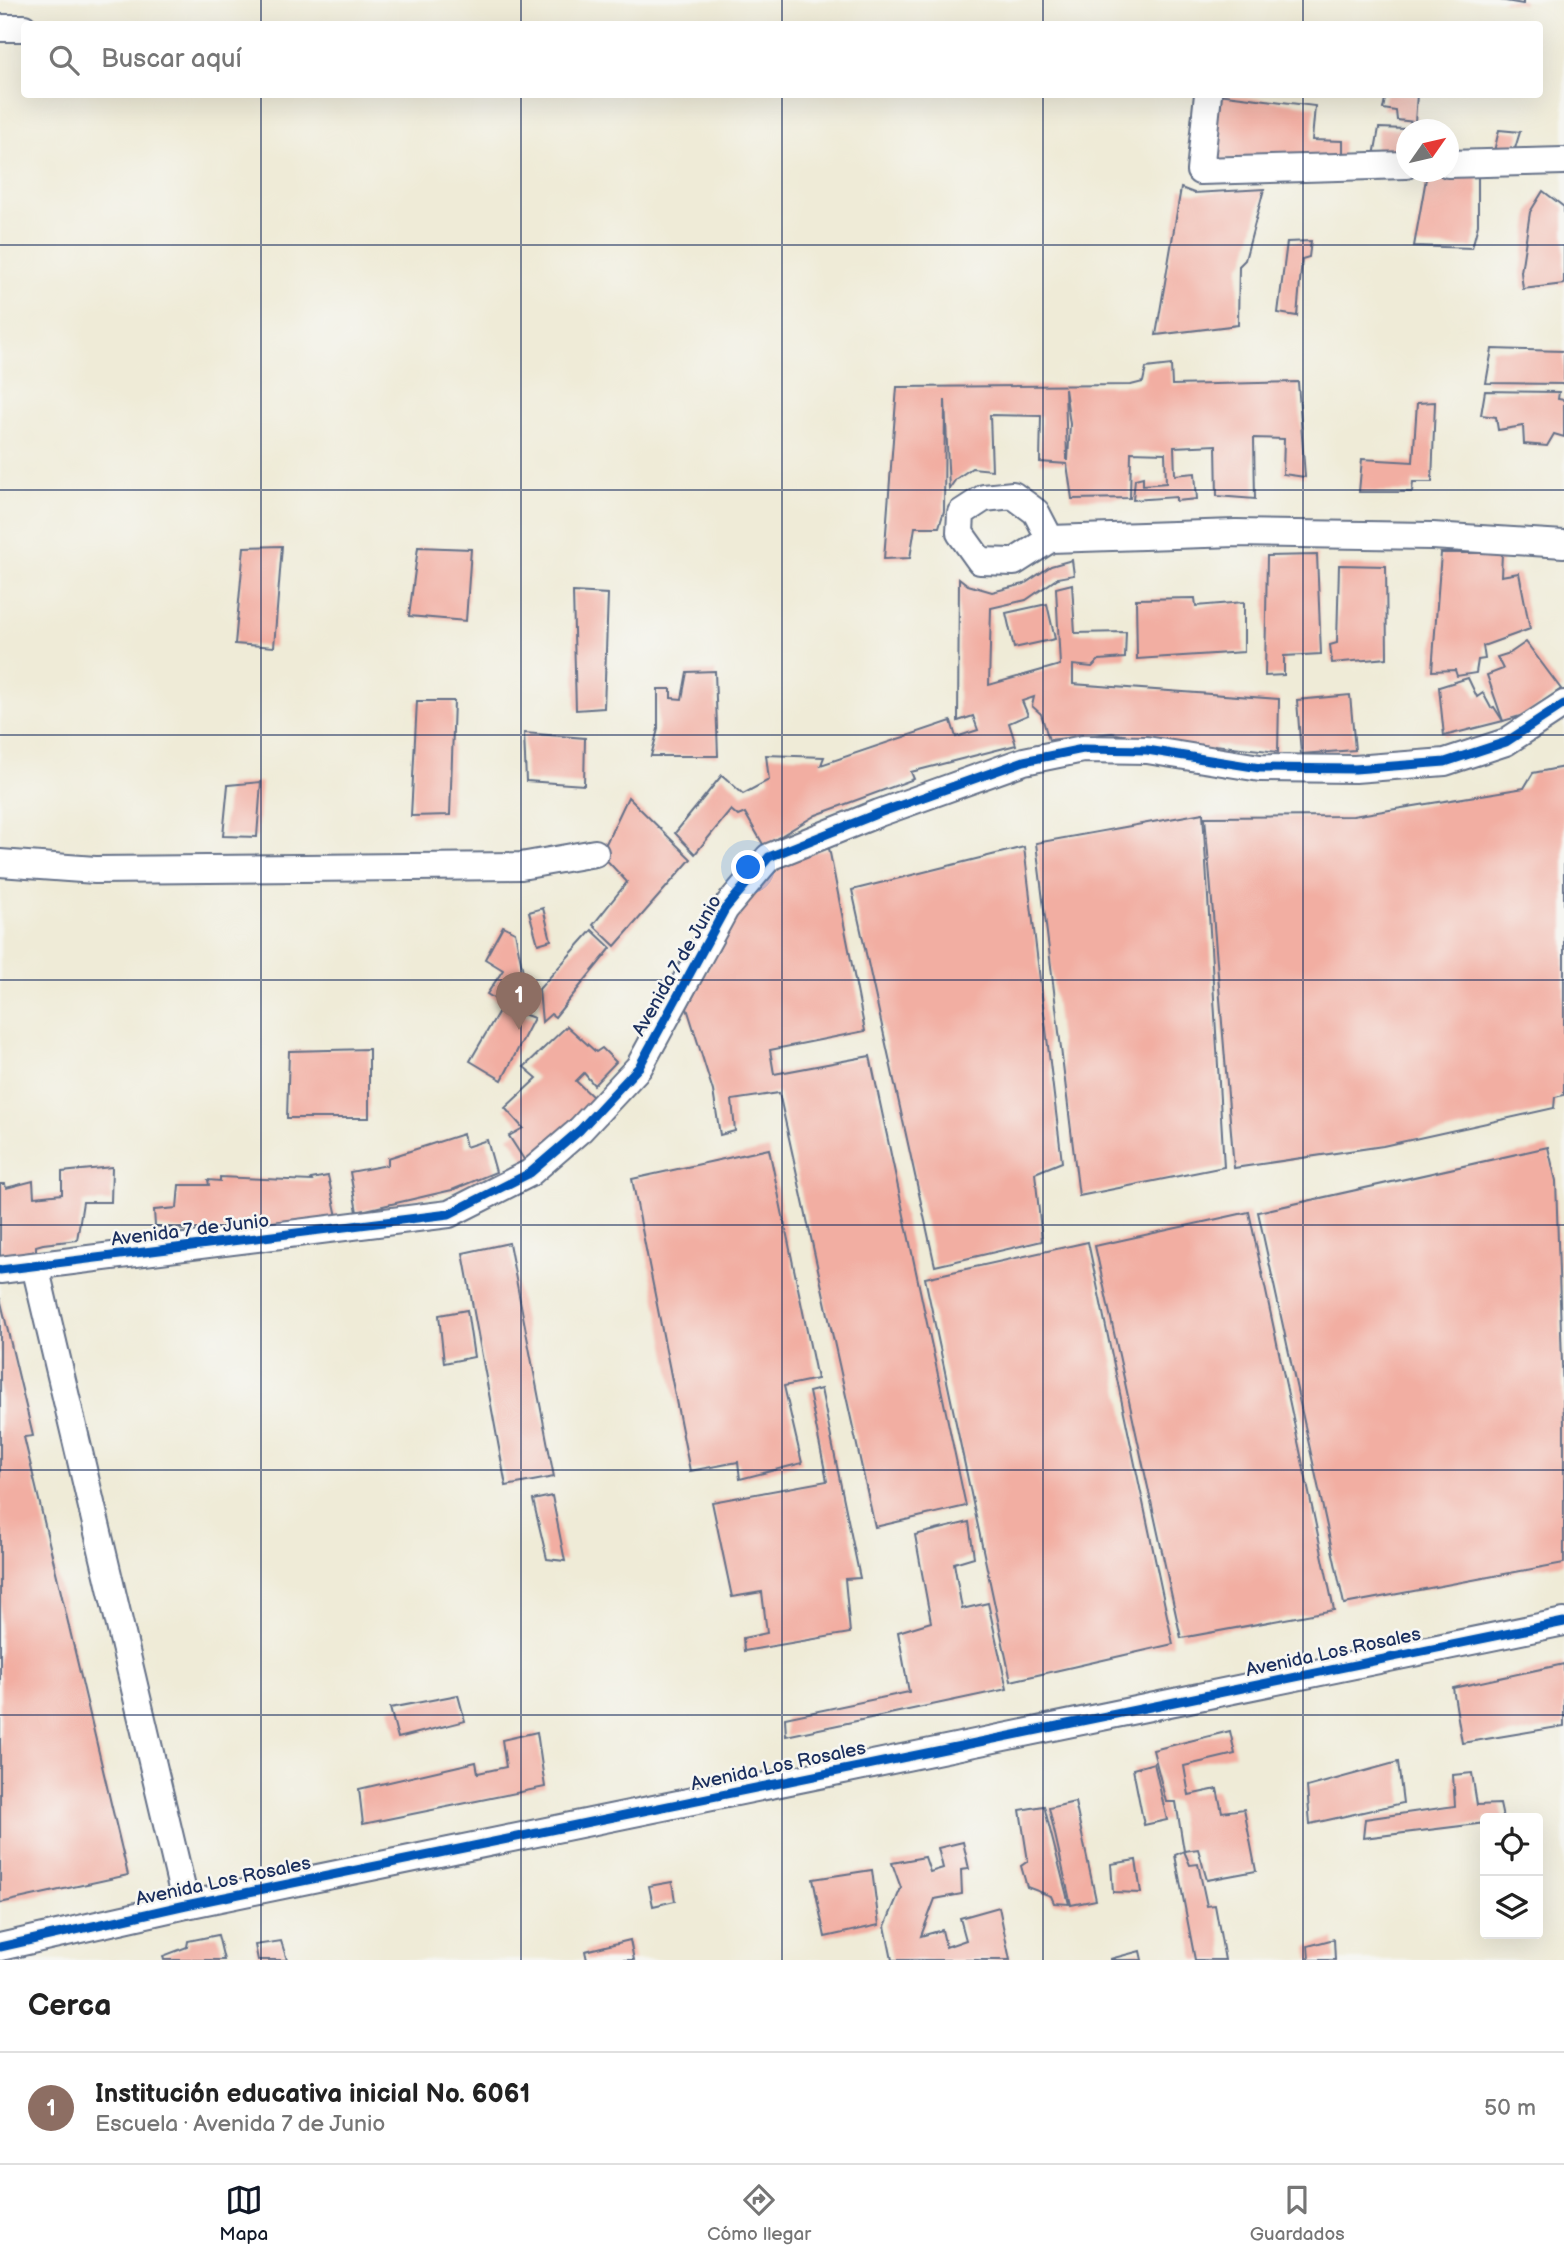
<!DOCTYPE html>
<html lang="es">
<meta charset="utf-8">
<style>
:root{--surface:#fff;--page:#f2f2f2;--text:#222;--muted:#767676;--line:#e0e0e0;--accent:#111827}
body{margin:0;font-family:"Balsamiq Sans",sans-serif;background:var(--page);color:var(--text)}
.controls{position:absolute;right:21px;bottom:21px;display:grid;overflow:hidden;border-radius:7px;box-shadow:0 7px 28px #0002}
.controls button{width:63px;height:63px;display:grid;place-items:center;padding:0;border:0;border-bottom:2px solid var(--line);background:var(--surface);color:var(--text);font:35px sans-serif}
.compass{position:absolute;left:1396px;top:119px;width:63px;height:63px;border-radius:50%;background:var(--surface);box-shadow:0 7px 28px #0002;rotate:56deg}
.you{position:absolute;left:749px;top:868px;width:24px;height:24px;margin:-18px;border:5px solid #fff;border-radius:50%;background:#1a73e8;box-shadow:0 0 0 10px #1a73e833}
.badge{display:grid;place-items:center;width:46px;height:46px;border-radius:50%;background:var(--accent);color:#fff;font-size:23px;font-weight:700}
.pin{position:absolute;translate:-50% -58px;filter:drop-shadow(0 2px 4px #0008)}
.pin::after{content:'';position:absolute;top:37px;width:24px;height:21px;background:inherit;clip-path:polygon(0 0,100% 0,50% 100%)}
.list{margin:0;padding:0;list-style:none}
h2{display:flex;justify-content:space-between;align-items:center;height:91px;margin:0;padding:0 28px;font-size:30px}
h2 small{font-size:23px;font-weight:400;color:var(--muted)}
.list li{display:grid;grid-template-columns:46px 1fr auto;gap:21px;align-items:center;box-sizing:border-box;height:112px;padding:0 28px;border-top:2px solid var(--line)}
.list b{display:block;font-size:26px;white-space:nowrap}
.list p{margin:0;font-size:23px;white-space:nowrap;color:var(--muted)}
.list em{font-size:23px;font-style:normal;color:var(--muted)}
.icon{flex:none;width:38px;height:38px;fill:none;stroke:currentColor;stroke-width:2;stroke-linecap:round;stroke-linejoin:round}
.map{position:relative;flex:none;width:1564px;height:1960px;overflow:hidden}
.search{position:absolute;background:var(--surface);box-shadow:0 7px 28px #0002;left:21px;right:21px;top:21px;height:77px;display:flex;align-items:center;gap:18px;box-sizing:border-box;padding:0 24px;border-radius:7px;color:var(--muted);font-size:26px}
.sheet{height:203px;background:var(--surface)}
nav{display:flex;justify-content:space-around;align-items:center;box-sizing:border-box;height:98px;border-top:2px solid var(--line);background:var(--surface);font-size:19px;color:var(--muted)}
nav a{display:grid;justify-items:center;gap:4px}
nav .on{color:var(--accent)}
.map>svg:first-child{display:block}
</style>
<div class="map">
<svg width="1564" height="1960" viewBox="0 0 1564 1960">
<rect width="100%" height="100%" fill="#f6f6f2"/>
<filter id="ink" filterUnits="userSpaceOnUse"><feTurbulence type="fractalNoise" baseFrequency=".0143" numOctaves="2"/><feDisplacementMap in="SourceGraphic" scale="14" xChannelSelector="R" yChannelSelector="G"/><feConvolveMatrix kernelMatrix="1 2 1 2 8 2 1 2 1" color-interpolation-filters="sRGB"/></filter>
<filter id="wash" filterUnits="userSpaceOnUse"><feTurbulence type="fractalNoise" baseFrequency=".00686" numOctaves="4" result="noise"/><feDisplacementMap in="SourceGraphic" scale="28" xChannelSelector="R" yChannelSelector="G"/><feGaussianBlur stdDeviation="1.57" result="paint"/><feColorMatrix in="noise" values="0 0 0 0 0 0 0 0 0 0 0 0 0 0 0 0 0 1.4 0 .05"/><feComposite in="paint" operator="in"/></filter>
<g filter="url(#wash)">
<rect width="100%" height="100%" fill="#efebd7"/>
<g id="blocks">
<!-- building -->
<g fill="#f2aea2" fill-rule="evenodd">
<path d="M1500,0h23v4z"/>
<path d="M1218,94l97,12 -3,34 31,1v20l-131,-1z"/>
<path d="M1386,94h31l-2,28 -18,-2 -1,-9 -13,-2z"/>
<path d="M1379,128l27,1v26l-32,1z"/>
<path d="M1499,130l21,2 -7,23 -20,1z"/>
<path d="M1427,173h51v52l-6,23 -58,-2z"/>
<path d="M1181,188l13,5 70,-4 -19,71 -6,6 -1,59 -82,10z"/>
<path d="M1543,191l21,16v77l-41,5 -2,-17 9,-60z"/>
<path d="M1311,241l-2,16 -7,2 -5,57 -19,-3 9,-71z"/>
<path d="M1492,349l72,2v33l-78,-1z"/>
<path d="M1171,365l1,20 126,-3 7,95 -22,-3 1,-35 -30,-1 1,61 -38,-3 -1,-51 -42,2 1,28 20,-2 2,26 -21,2v-4l-43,3 2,-21 8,-2v8l23,-2 -1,-30 -34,-1 -1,46 -58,1 -5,-35 -27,-2 1,-46 -51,-1 2,55 -20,-2 -16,11 -7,10 -4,-89 -1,111 -5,16h-24l-5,31 -26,1 13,-172 234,-2 12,-3 3,-14zM1065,389l5,35 -2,36h-1z"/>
<path d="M1485,391l74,1 -1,7 6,1v37l-10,-3 -7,12 -23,-2 -1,-18 -25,4 -2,-13 -15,-2z"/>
<path d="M1435,402l-3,80h-19l-1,10h-53l3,-33 51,3 4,-59z"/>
<path d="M282,546l-8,101 -39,-3 9,-97z"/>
<path d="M418,547l53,2 -5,72 -57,-5z"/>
<path d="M1441,553h61l-1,23 18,-3 11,56 -47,17 2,13 -7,1 -2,13 -19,3 -2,-6 -23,1z"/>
<path d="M1317,555l4,99 -37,2v19l-19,1 2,-120z"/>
<path d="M1072,560l2,15 -16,3 -32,22 -35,8 -2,77 71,-20 -4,-77 16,-4 3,49 51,-1 -1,26 -26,2 -7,7 -19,-2v19l206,15 -1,53 -63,-7v7l-103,-19 -63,7 -8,-26 -9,-8 2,-9 -12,4 6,14 -19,8 7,22 -105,27 3,7 -98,36 -52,31 -19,-33 -7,3 -7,-6 -36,44 -20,-21 47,-58 21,19 26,-14 -3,-25 58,2 -3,8 130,-44 5,16 22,-7 -5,-14 -15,5 1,-143 9,7 24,7 32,-8 27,-18z"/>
<path d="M1339,565l47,1 1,92 -55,5 -2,-18 7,-2z"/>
<path d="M573,592l35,2 -4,114 -28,2z"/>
<path d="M1195,598l1,8 48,-4v50l-107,7 -1,-60z"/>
<path d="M1047,604l8,35 -41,9 -8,-35z"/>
<path d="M1526,642l35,47 -34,25 -24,7 -16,-46 16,-6 -6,-12 13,-4z"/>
<path d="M715,671l3,85h-67l7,-27v-40h13v9l11,1 5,-27z"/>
<path d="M1468,678l9,19 6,-4 8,15 3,-1 9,14 -59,15 -5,-49z"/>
<path d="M1350,695l5,55 -54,4 -4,-54z"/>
<path d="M417,701h37l-4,114 -39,1z"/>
<path d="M524,733l61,5 -1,47 -58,-4z"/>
<path d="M1564,767v328l-9,2 -1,11 -171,38 -149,22 -29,-351 148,-1 171,-28 9,-15z"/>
<path d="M261,782l-4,55 -34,-1 5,-51z"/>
<path d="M628,797l63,62 -76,87 -22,-21 34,-43 -26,-28z"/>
<path d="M1203,813l21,354 -145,29 -43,-353z"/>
<path d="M1024,847l38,315 -27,11 7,68 -107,25 -83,-376z"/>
<path d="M829,848l36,183 -95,19 4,24 96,-18 96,450 -91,21 -96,-434 -47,7 3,31 -15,4 -7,-44 -26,-83 51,-97 24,-30 34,-24z"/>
<path d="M543,908l8,32 -13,4 -9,-32z"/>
<path d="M503,926l12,6 13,65 -13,14 19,7 -32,62 -32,-19 33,-57 -16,-10 16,-24 -18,-11z"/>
<path d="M592,930l19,18 -56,69 -4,-3 -9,8 -3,-33z"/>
<path d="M567,1026l29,26 6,-4 14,14 -22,23 -10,-12 -8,8 18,17 -48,52 -21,11 -16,-25 14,-8 -18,-20 32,-30 -13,-11z"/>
<path d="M369,1049v69h-82l2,-67z"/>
<path d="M463,1134l3,13 21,-7 9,32 -44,18 -95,22 -7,-40 38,-7v-7z"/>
<path d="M1548,1147l8,34 8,242v140l-220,41 -86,-392z"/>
<path d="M769,1149l48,230 -33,7 18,77 -62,16 -2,-17 -48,9 -58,-292z"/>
<path d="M112,1167l-1,35h-28l-6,38 -34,4 -7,2v5l-36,8v-75h5l1,4 27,-7 1,16 28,-3v-22z"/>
<path d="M328,1176l10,45 -140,11 -43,-6 -1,-16 23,-2 2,-23h30l-1,-5 12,1v-4l92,4 -1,-2z"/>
<path d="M1249,1212l85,398 -153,28 -86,-392z"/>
<path d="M1088,1242l85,402 -162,37 -86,-403z"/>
<path d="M509,1243l45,234 -48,9 -43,-233z"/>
<path d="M0,1298l33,138 -9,1 104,438 -128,28z"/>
<path d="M467,1310l7,47 -30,6 -5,-48z"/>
<path d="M821,1389l39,189 -15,1 5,54 -106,18 -1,-13 24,-5 -5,-41 -30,5 -20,-95 115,-21 -18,-89z"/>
<path d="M552,1496l13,65 -18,-2 -14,-59z"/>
<path d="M969,1522l5,35 -20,6 8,46 26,-6 19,86 -221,47 -1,-18 124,-26 -11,-60 33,-10 -16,-87z"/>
<path d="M1564,1664v62l-102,17 -9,-55z"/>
<path d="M458,1695l7,26 -67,17 -8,-30z"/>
<path d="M1230,1731l5,23 -51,12 5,29 28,-6 5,23 22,-3 12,62 -49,9 -9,-31 -14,2 -8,-49h-10l-13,-52z"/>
<path d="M537,1732l8,55 -182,37 -4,-35 117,-27 2,11 28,-6 -4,-27z"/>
<path d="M1398,1762l5,41 -93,21 -3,-37z"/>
<path d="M1154,1763l13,57 -23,5 -11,-56z"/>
<path d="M1472,1773l5,32 23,-1 3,14h-18v5l-122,15 2,-19 90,-13 -2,-31z"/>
<path d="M1075,1802l21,98 -25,5 -22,-97z"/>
<path d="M1044,1806l25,98 -15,-1 -3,-7 -24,-9 -6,-21 7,-5 -8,-51z"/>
<path d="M963,1842l6,27 -8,1 1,24 -27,5 -14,37 21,-6 4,17 20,-7 -6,-22 39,-11 11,53h-118l-7,-34 16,-38 -9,-25 33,-6 5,15 13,-4 -5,-20z"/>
<path d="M1184,1851l6,14 8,-1 9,42 8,-1 10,55h-30l-20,-105z"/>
<path d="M1136,1860l5,33 -28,-1 -2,-28z"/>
<path d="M872,1870l7,55 -54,12 -12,-58z"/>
<path d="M672,1882l3,19 -22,5 -4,-20z"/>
<path d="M218,1935l6,25h-60l-1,-4 24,-9 1,-6z"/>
<path d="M1334,1939l1,21h-26l-1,-14z"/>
<path d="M630,1940l4,20h-47l-2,-9z"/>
<path d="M281,1941l6,19h-29l-3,-15z"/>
<path d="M1140,1951l2,9h-32v-1z"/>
</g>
</g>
</g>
<g filter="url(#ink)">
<use href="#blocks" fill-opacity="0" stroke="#657188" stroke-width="2"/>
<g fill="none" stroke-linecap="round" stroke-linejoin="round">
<defs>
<g id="street">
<path d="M0,28h24"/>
<path d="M1208,94l-8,77 206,-6"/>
<path d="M1448,164l116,-3"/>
<path d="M1050,539l-14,-27 -23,-17 -29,3 -23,15 -1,20 20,28 34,1 36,-23 186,-6 196,3 132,8"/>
<path d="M0,863l95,7 426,-4 74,-13"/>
<path d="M35,1266l151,639"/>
<path d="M0,1270l449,-56 81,-41 50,-43 59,-63 86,-158 44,-52 110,-44 145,-52 59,-12 64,1 113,18 95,1 90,-7 61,-20 58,-38"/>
<path d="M0,1947l186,-42 1378,-283"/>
</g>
</defs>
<!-- street casing -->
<use href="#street" stroke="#657188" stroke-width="30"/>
<!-- street -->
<use href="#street" stroke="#fff" stroke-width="26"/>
<defs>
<g id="cycleway">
<path d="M0,1270l449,-56 81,-41 50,-43 59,-63 86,-158 44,-52 110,-44 145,-52 59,-12 64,1 113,18 95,1 90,-7 61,-20 58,-38"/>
<path d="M0,1947l186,-42 1378,-283"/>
</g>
</defs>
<!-- cycleway casing -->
<use href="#cycleway" stroke="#f6f6f2" stroke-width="13"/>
<!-- cycleway -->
<use href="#cycleway" stroke="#0057b8" stroke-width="9"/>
</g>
</g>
<!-- grid -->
<path fill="none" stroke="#1b2f5e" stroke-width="2" stroke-opacity="0.55" d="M261,0v24M521,0v24M782,0v24M1043,0v24M1303,0v24M261,94v1866M521,94v1866M782,94v1866M1043,94v1866M1303,94v1866M0,245h1564M0,490h1564M0,735h1564M0,980h1564M0,1225h1564M0,1470h1564M0,1715h1564"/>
<g text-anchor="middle" stroke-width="5" stroke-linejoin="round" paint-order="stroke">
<!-- street labels -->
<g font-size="19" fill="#1b2f5e" stroke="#f6f6f2">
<text transform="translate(676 965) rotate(-60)" y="7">Avenida 7 de Junio</text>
<text transform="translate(190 1229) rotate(-7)" y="7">Avenida 7 de Junio</text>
<text transform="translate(1333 1651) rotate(-12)" y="7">Avenida Los Rosales</text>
<text transform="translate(778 1765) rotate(-12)" y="7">Avenida Los Rosales</text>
<text transform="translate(223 1880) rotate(-12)" y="7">Avenida Los Rosales</text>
</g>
</g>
</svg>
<div class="controls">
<button><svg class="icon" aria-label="locate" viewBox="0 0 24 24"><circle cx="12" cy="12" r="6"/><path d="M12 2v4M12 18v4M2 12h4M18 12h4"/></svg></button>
<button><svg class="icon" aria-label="layers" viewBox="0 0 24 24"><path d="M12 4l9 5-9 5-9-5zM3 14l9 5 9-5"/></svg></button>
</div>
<svg class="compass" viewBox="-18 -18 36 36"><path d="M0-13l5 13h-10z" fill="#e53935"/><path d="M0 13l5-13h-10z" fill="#767676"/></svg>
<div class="you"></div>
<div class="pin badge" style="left:519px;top:1030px;background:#8d6e63">1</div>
<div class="search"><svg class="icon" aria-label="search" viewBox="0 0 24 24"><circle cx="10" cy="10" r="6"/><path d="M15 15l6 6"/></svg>Buscar aquí</div>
</div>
<section class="sheet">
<h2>Cerca<small></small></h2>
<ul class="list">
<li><span class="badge" style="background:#8d6e63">1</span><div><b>Institución educativa inicial No. 6061</b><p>Escuela · Avenida 7 de Junio</p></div><em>50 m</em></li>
</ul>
</section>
<nav>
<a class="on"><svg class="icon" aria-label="map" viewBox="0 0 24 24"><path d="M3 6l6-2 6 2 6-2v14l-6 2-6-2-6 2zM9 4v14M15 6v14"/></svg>Mapa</a>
<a><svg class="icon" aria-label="directions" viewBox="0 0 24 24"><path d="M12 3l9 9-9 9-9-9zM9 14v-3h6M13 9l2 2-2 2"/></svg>Cómo llegar</a>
<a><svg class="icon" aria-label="saved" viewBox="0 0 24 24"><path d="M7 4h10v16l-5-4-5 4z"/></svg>Guardados</a>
</nav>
